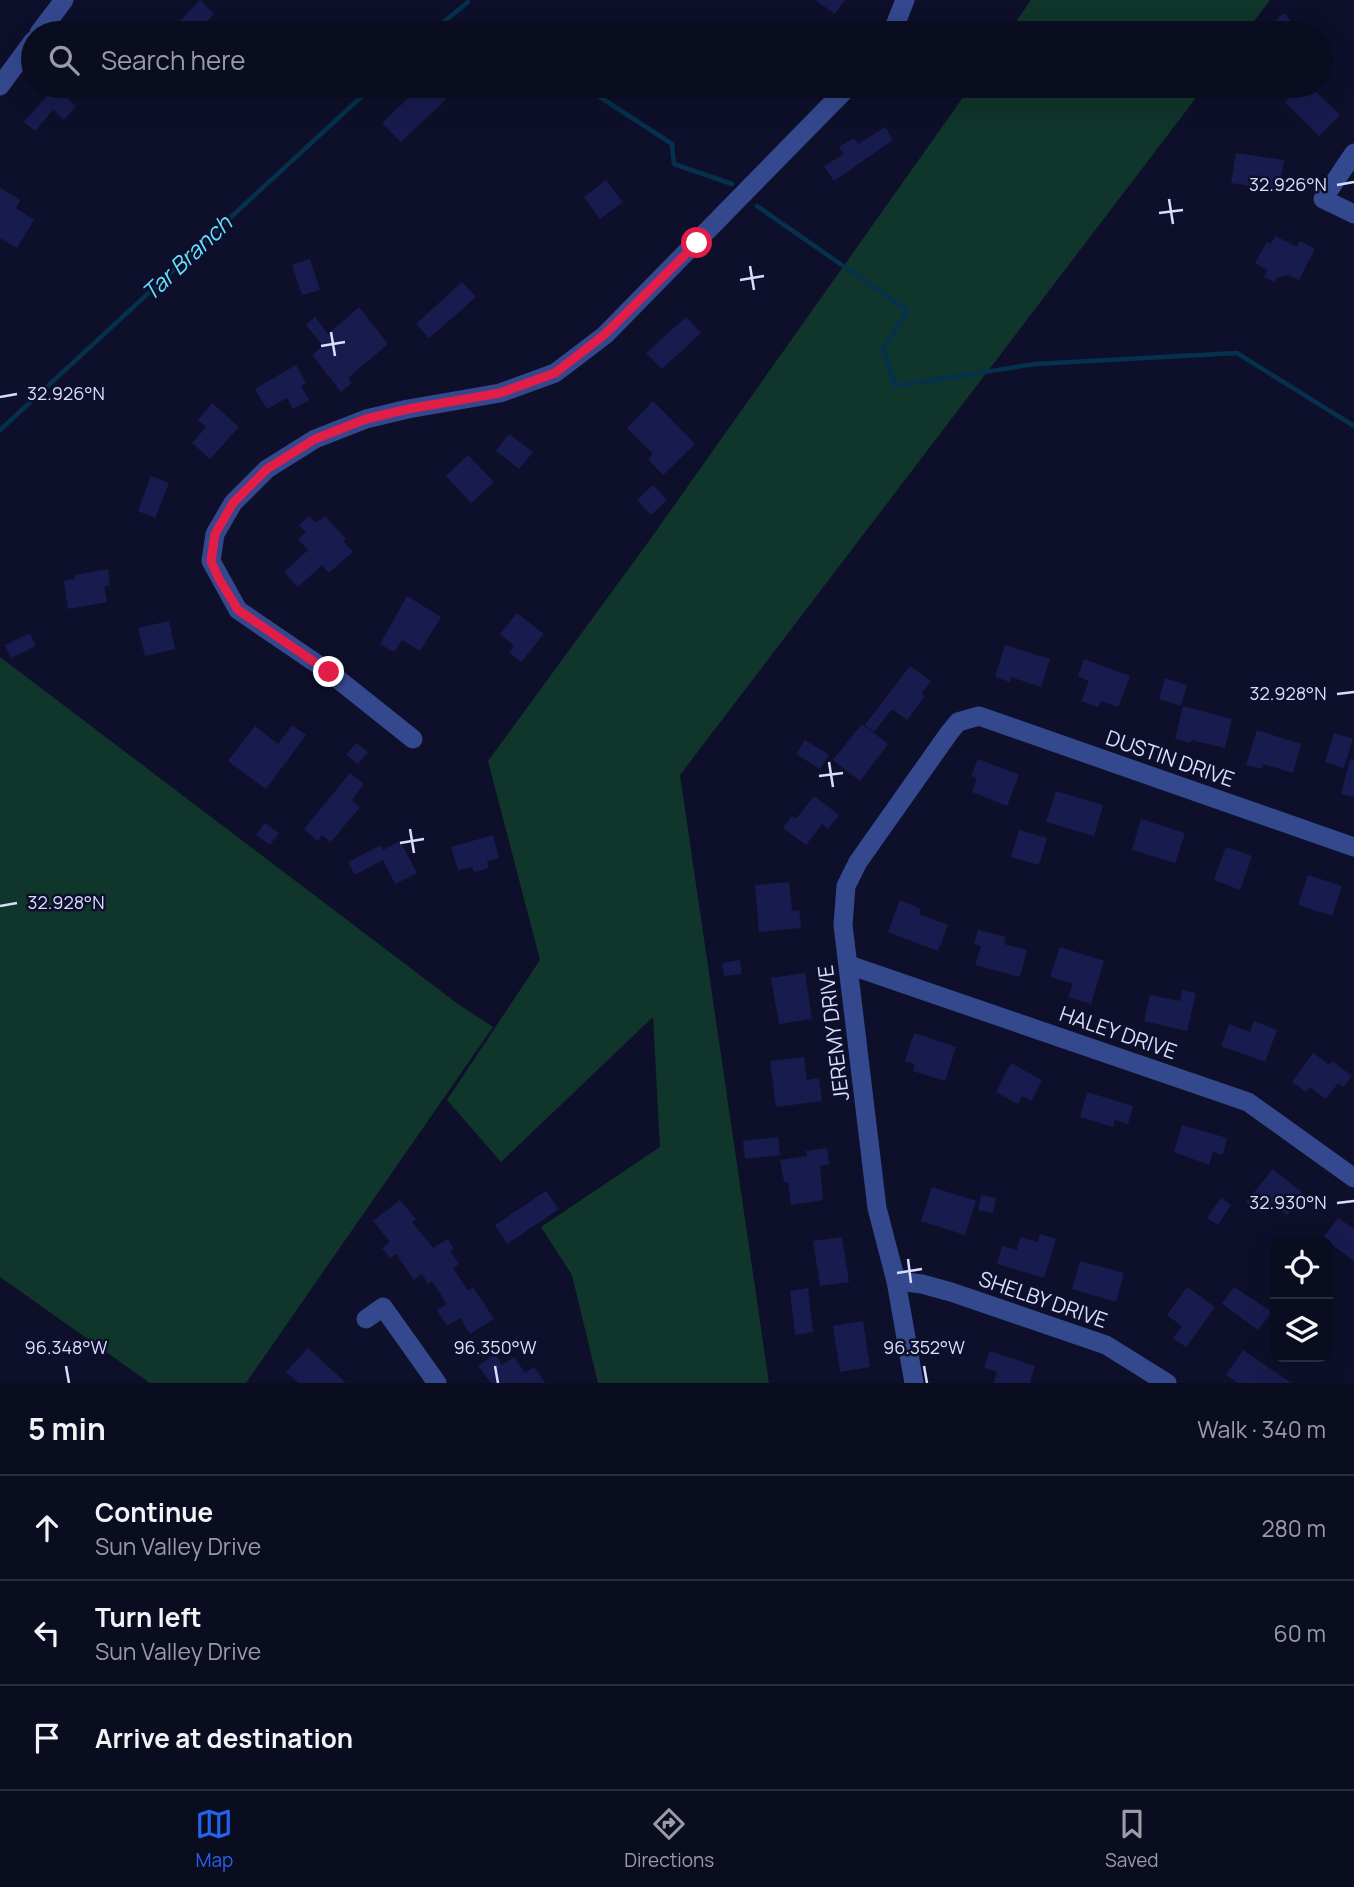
<!DOCTYPE html>
<meta charset="utf-8">
<style>
:root{--surface:#0a0c20;--page:#131529;--text:#f1f3f6;--muted:#999ba5;--line:#2a2c3e;--accent:#2563eb}
body{margin:0;font-family:Manrope,sans-serif;background:var(--page);color:var(--text)}
.controls{position:absolute;right:21px;bottom:21px;display:grid;overflow:hidden;border-radius:14px;box-shadow:0 7px 28px #0002}
.controls button{width:63px;height:63px;display:grid;place-items:center;padding:0;border:0;border-bottom:2px solid var(--line);background:var(--surface);color:var(--text);font:35px sans-serif}
.stop{position:absolute;width:21px;height:21px;margin:-16px;border:5px solid #e11d48;border-radius:50%;background:#fff}
.stop.end{background:#e11d48;border-color:#fff;box-shadow:0 2px 7px #0008}
.list{margin:0;padding:0;list-style:none}
h2{display:flex;justify-content:space-between;align-items:center;height:91px;margin:0;padding:0 28px;font-size:30px}
h2 small{font-size:23px;font-weight:400;color:var(--muted)}
.list li{display:grid;grid-template-columns:46px 1fr auto;gap:21px;align-items:center;box-sizing:border-box;height:105px;padding:0 28px;border-top:2px solid var(--line)}
.list b{display:block;font-size:26px;white-space:nowrap}
.list p{margin:0;font-size:23px;white-space:nowrap;color:var(--muted)}
.list em{font-size:23px;font-style:normal;color:var(--muted)}
.icon{flex:none;width:38px;height:38px;fill:none;stroke:currentColor;stroke-width:2;stroke-linecap:round;stroke-linejoin:round}
.map{position:relative;flex:none;width:1354px;height:1383px;overflow:hidden}
.search{position:absolute;background:var(--surface);box-shadow:0 7px 28px #0002;left:21px;right:21px;top:21px;height:77px;display:flex;align-items:center;gap:18px;box-sizing:border-box;padding:0 24px;border-radius:38px;color:var(--muted);font-size:26px}
.sheet{height:406px;background:var(--surface)}
nav{display:flex;justify-content:space-around;align-items:center;box-sizing:border-box;height:98px;border-top:2px solid var(--line);background:var(--surface);font-size:19px;color:var(--muted)}
nav a{display:grid;justify-items:center;gap:4px}
nav .on{color:var(--accent)}
.map>svg:first-child{display:block}
</style>
<div class="map">
<svg width="1354" height="1383" viewBox="0 0 1354 1383">
<rect width="100%" height="100%" fill="#0e102b"/>
<!-- green -->
<g fill="#10352a">
<path d="M1031,0h239l-25,33h-237z"/>
<path d="M971,86h234l-525,689 89,608h-171l-26,-108 -31,-48 119,-80 -7,-130 -152,145 -54,-62 93,-140 -52,-199 161,-220z"/>
<path d="M0,657l458,347 35,23 -247,356h-96l-150,-106z"/>
</g>
<g fill="none" stroke-linecap="round" stroke-linejoin="round">
<!-- stream -->
<g stroke="#05314c" stroke-width="4.5">
<path d="M435,29l9,4"/>
<path d="M430,33l38,-31"/>
<path d="M573,86l27,11 72,47 2,20 58,20"/>
<path d="M757,206l151,105 -25,37 12,38 140,-22 202,-11 117,73"/>
<path d="M0,430l373,-344"/>
</g>
</g>
<!-- building -->
<g fill="#181b4d">
<path d="M200,0l14,14 -18,19h-9l-10,-9z"/>
<path d="M815,0h30l-10,14z"/>
<path d="M1284,13l8,10 -13,10h-19z"/>
<path d="M421,86h39l-59,56 -19,-19z"/>
<path d="M1302,86h8l30,29 -21,21 -34,-34z"/>
<path d="M55,87l21,19 -12,14 -11,-10 -18,21 -11,-9z"/>
<path d="M885,127l8,13 -59,41 -10,-15 20,-12 -5,-7 15,-9 4,6z"/>
<path d="M1236,153l48,7 -5,30 -48,-7z"/>
<path d="M606,180l17,22 -23,17 -16,-22z"/>
<path d="M0,188l20,12 -4,8 18,12 -17,28 -17,-10z"/>
<path d="M1275,236l22,11 3,-6 15,8 -16,31 -10,-5 -12,3 -3,4 -10,-5 4,-7 -13,-7 12,-21 4,2z"/>
<path d="M310,259l10,31 -18,5 -10,-30z"/>
<path d="M462,282l14,15 -47,41 -13,-14z"/>
<path d="M359,307l29,37 -40,34 4,5 -11,9 -29,-37 11,-9 -17,-21 9,-8 13,17z"/>
<path d="M686,317l15,16 -39,36 -16,-16z"/>
<path d="M296,365l10,18 -5,3 8,14 -16,9 -6,-11 -20,11 -12,-20z"/>
<path d="M653,401l42,43 -32,31 -15,-16 5,-5 -26,-26z"/>
<path d="M212,403l27,24 -29,32 -18,-16 14,-16 -8,-7z"/>
<path d="M509,434l24,18 -14,17 -23,-18z"/>
<path d="M468,455l26,27 -23,21 -25,-27z"/>
<path d="M151,476l18,7 -14,35 -17,-7z"/>
<path d="M653,485l14,15 -16,15 -14,-15z"/>
<path d="M309,516l7,7 9,-7 21,23 -3,2 10,11 -24,21 -7,-8 -24,22 -14,-15 24,-22 -10,-11 8,-6 -7,-8z"/>
<path d="M108,569l2,16 -6,1 3,16 -39,7 -4,-28 11,-2v-4z"/>
<path d="M407,596l34,21 -21,34 -18,-11 -8,12 -14,-8z"/>
<path d="M517,613l27,21 -23,28 -12,-10 5,-6 -14,-12z"/>
<path d="M169,621l6,28 -30,7 -7,-28z"/>
<path d="M30,633l6,13 -25,12 -6,-13z"/>
<path d="M1005,645l45,14 -9,28 -30,-10 -1,5 -15,-5z"/>
<path d="M1084,659l46,17 -12,31 -17,-6 -3,6 -17,-6 8,-20 -11,-5z"/>
<path d="M910,666l21,15 -10,13 4,2 -18,24 -15,-11 -18,23 -9,-7z"/>
<path d="M1165,678l22,7 -6,21 -22,-7z"/>
<path d="M1183,706l49,13 -7,29 -34,-8 -1,3 -15,-4z"/>
<path d="M862,724l26,20 -28,37 -27,-21z"/>
<path d="M292,725l14,10 -40,54 -38,-28 27,-35 23,18z"/>
<path d="M1257,730l44,14 -8,29 -30,-9 -1,5 -16,-4z"/>
<path d="M1334,733l19,6 -9,29 -19,-6z"/>
<path d="M805,740l24,15 -9,14 -24,-15z"/>
<path d="M356,743l12,9 -10,12 -12,-9z"/>
<path d="M978,759l41,16 -12,31 -35,-14 5,-14 -6,-2z"/>
<path d="M1350,759l4,1v37l-13,-3z"/>
<path d="M350,773l14,11 -12,16 8,7 -29,35 -9,-7 -4,6 -14,-12z"/>
<path d="M1056,791l47,14 -9,31 -48,-14z"/>
<path d="M814,796l25,19 -11,14 -6,-5 -16,21 -23,-17 9,-12 4,3z"/>
<path d="M1141,819l44,14 -10,30 -43,-13z"/>
<path d="M265,823l14,10 -9,12 -14,-10z"/>
<path d="M1019,830l28,8 -8,27 -28,-8z"/>
<path d="M493,835l6,23 -12,3 2,7 -15,4 -2,-5 -14,3 -7,-23z"/>
<path d="M400,841l17,32 -22,11 -12,-24 -28,15 -7,-13 33,-17 2,5z"/>
<path d="M1226,847l26,9 -12,34 -26,-10z"/>
<path d="M1308,875l34,11 -10,30 -34,-11z"/>
<path d="M789,882l3,29 7,-1 2,18 -42,4 -4,-47z"/>
<path d="M900,900l21,9 -2,5 29,11 -10,26 -50,-19z"/>
<path d="M978,930l28,7 -2,7 23,6 -7,27 -45,-12 6,-19 -7,-2z"/>
<path d="M1060,947l44,14 -13,43 -23,-7 5,-13 -23,-7z"/>
<path d="M740,960l2,14 -18,2 -2,-13z"/>
<path d="M805,973l7,46 -33,5 -8,-46z"/>
<path d="M1182,990l14,3 -9,38 -43,-10 6,-26 30,6z"/>
<path d="M1254,1021l23,9 -12,32 -44,-16 8,-22 21,8z"/>
<path d="M914,1033l42,14 -11,34 -32,-10 2,-7 -10,-3z"/>
<path d="M1313,1053l17,12 2,-4 20,15 -9,11 -5,-4 -12,16 -16,-12 -4,5 -14,-10z"/>
<path d="M804,1057l3,23 12,-2 3,23 -46,6 -6,-46z"/>
<path d="M1011,1063l31,17 -11,21 -9,-5 -4,8 -22,-12z"/>
<path d="M1087,1092l46,14 -5,18 -13,-4 -2,7 -33,-10z"/>
<path d="M1182,1125l45,13 -4,17 -10,-3 -4,13 -35,-13z"/>
<path d="M778,1137l2,18 -35,4 -2,-18z"/>
<path d="M827,1148l2,16 -9,2 3,34 -32,5 -3,-23h-4l-4,-22 27,-4 -1,-5z"/>
<path d="M1273,1169l31,25 -17,21 -19,-15 -10,12 -12,-10z"/>
<path d="M932,1187l44,14 -11,34 -44,-14z"/>
<path d="M546,1191l13,18 -52,35 -12,-19z"/>
<path d="M981,1195l15,3 -3,15 -15,-3z"/>
<path d="M1221,1198l10,7 -13,20 -11,-7z"/>
<path d="M400,1200l16,19 -4,3 21,26 15,-9 6,10 -4,2 9,13 -6,4 15,23 5,-4 21,32 -24,15 -10,-16 -13,8 -10,-16 10,-6 -15,-23 -4,3 -6,-10 -8,6 -18,-26 -6,4 -8,-10 8,-6 -17,-21z"/>
<path d="M1338,1218l16,11v32l-31,-23z"/>
<path d="M1040,1234l16,5 -12,39 -47,-14 5,-18 15,4 3,-13 18,5z"/>
<path d="M842,1237l7,45 -29,4 -7,-45z"/>
<path d="M1080,1261l44,12 -8,29 -44,-13z"/>
<path d="M1187,1287l28,20 -29,40 -13,-9 9,-12 -15,-11z"/>
<path d="M1234,1287l38,25 -14,18 -36,-26z"/>
<path d="M808,1288l5,44 -18,3 -5,-44z"/>
<path d="M863,1321l7,46 -30,5 -7,-46z"/>
<path d="M308,1348l38,35h-47l-13,-11z"/>
<path d="M1243,1350l48,33h-53l-12,-8z"/>
<path d="M990,1351l45,15 -5,17h-36l3,-11 -13,-4z"/>
<path d="M495,1354l7,11 12,-8 11,16 9,-6 11,16h-54l-13,-17z"/>
</g>
<g fill="none" stroke-linecap="round" stroke-linejoin="round">
<!-- minor -->
<g stroke="#34488e" stroke-width="19">
<path d="M39,33l25,-33"/>
<path d="M892,33l13,-33"/>
<path d="M0,86l33,-45"/>
<path d="M1354,153l-31,46 31,15"/>
<path d="M413,739l-84,-67 -91,-62 -27,-49 4,-27 18,-31 34,-34 48,-30 51,-20 42,-10 92,-16 55,-20 50,-38 244,-249"/>
<path d="M849,965l399,137 106,76"/>
<path d="M896,1281l26,3 29,8 155,53 61,38"/>
<path d="M366,1319l17,-12 54,76"/>
<path d="M914,1383l-18,-102 -19,-73 -34,-283 3,-39 12,-24 91,-129 9,-11 21,-6 375,131"/>
</g>
</g>
<g fill="none" stroke-linecap="round" stroke-linejoin="round">
<!-- route -->
<path stroke="#e11d48" stroke-width="9" d="M329,672l-91,-62 -19,-31 -8,-18 4,-27 18,-31 34,-34 48,-30 51,-20 42,-10 92,-16 55,-20 49,-38 93,-92"/>
</g>
<!-- ticks -->
<path fill="none" stroke="#d7ddff" stroke-width="2.5" d="M1337,185l17,-3M1169,199l4,25M1159,213l24,-3M750,266l4,24M740,280l24,-4M331,332l4,24M321,346l24,-4M0,397l17,-3M1337,694l17,-2M829,762l4,25M819,776l24,-3M410,829l4,24M400,843l24,-4M0,906l17,-3M1337,1203l17,-2M908,1259l3,24M897,1273l25,-4M66,1366l3,17M495,1366l3,17M924,1366l3,17"/>
<g text-anchor="middle" stroke-width="5" stroke-linejoin="round" paint-order="stroke">
<!-- street labels -->
<g font-size="21" fill="#d7ddff" stroke="#0e102b">
<text transform="translate(1170 759) rotate(19)" y="7">DUSTIN DRIVE</text>
<text transform="translate(834 1033) rotate(-97)" y="7">JEREMY DRIVE</text>
<text transform="translate(1118 1033) rotate(19)" y="7">HALEY DRIVE</text>
<text transform="translate(1043 1300) rotate(19)" y="7">SHELBY DRIVE</text>
</g>
<!-- water labels -->
<g font-size="23" font-style="italic" fill="#65dfff" stroke="#0e102b">
<text transform="translate(187 258) rotate(-43)" y="8">Tar Branch</text>
</g>
</g>
<g font-size="18" text-anchor="middle" fill="#d7ddff" stroke="#0e102b" stroke-width="5" stroke-linejoin="round" paint-order="stroke">
<text x="1288" y="191">32.926°N</text>
<text x="66" y="400">32.926°N</text>
<text x="1288" y="700">32.928°N</text>
<text x="66" y="909">32.928°N</text>
<text x="1288" y="1209">32.930°N</text>
<text x="66" y="1354">96.348°W</text>
<text x="495" y="1354">96.350°W</text>
<text x="924" y="1354">96.352°W</text>
</g>
</svg>
<div class="controls">
<button><svg class="icon" aria-label="locate" viewBox="0 0 24 24"><circle cx="12" cy="12" r="6"/><path d="M12 2v4M12 18v4M2 12h4M18 12h4"/></svg></button>
<button><svg class="icon" aria-label="layers" viewBox="0 0 24 24"><path d="M12 4l9 5-9 5-9-5zM3 14l9 5 9-5"/></svg></button>
</div>
<div class="stop" style="left:697px;top:243px"></div>
<div class="stop end" style="left:329px;top:672px"></div>
<div class="search"><svg class="icon" aria-label="search" viewBox="0 0 24 24"><circle cx="10" cy="10" r="6"/><path d="M15 15l6 6"/></svg>Search here</div>
</div>
<section class="sheet">
<h2>5 min<small>Walk · 340 m</small></h2>
<ul class="list">
<li><svg class="icon" aria-label="ahead" viewBox="0 0 24 24"><path d="M12 20V5M6 11l6-6 6 6"/></svg><div><b>Continue</b><p>Sun Valley Drive</p></div><em>280 m</em></li>
<li><svg class="icon" aria-label="left" viewBox="0 0 24 24"><path d="M17 20v-9H6M10 6l-5 5 5 5"/></svg><div><b>Turn left</b><p>Sun Valley Drive</p></div><em>60 m</em></li>
<li><svg class="icon" aria-label="arrive" viewBox="0 0 24 24"><path d="M6 21V4h12l-3 4 3 4H6"/></svg><div><b>Arrive at destination</b></div></li>
</ul>
</section>
<nav>
<a class="on"><svg class="icon" aria-label="map" viewBox="0 0 24 24"><path d="M3 6l6-2 6 2 6-2v14l-6 2-6-2-6 2zM9 4v14M15 6v14"/></svg>Map</a>
<a><svg class="icon" aria-label="directions" viewBox="0 0 24 24"><path d="M12 3l9 9-9 9-9-9zM9 14v-3h6M13 9l2 2-2 2"/></svg>Directions</a>
<a><svg class="icon" aria-label="saved" viewBox="0 0 24 24"><path d="M7 4h10v16l-5-4-5 4z"/></svg>Saved</a>
</nav>
